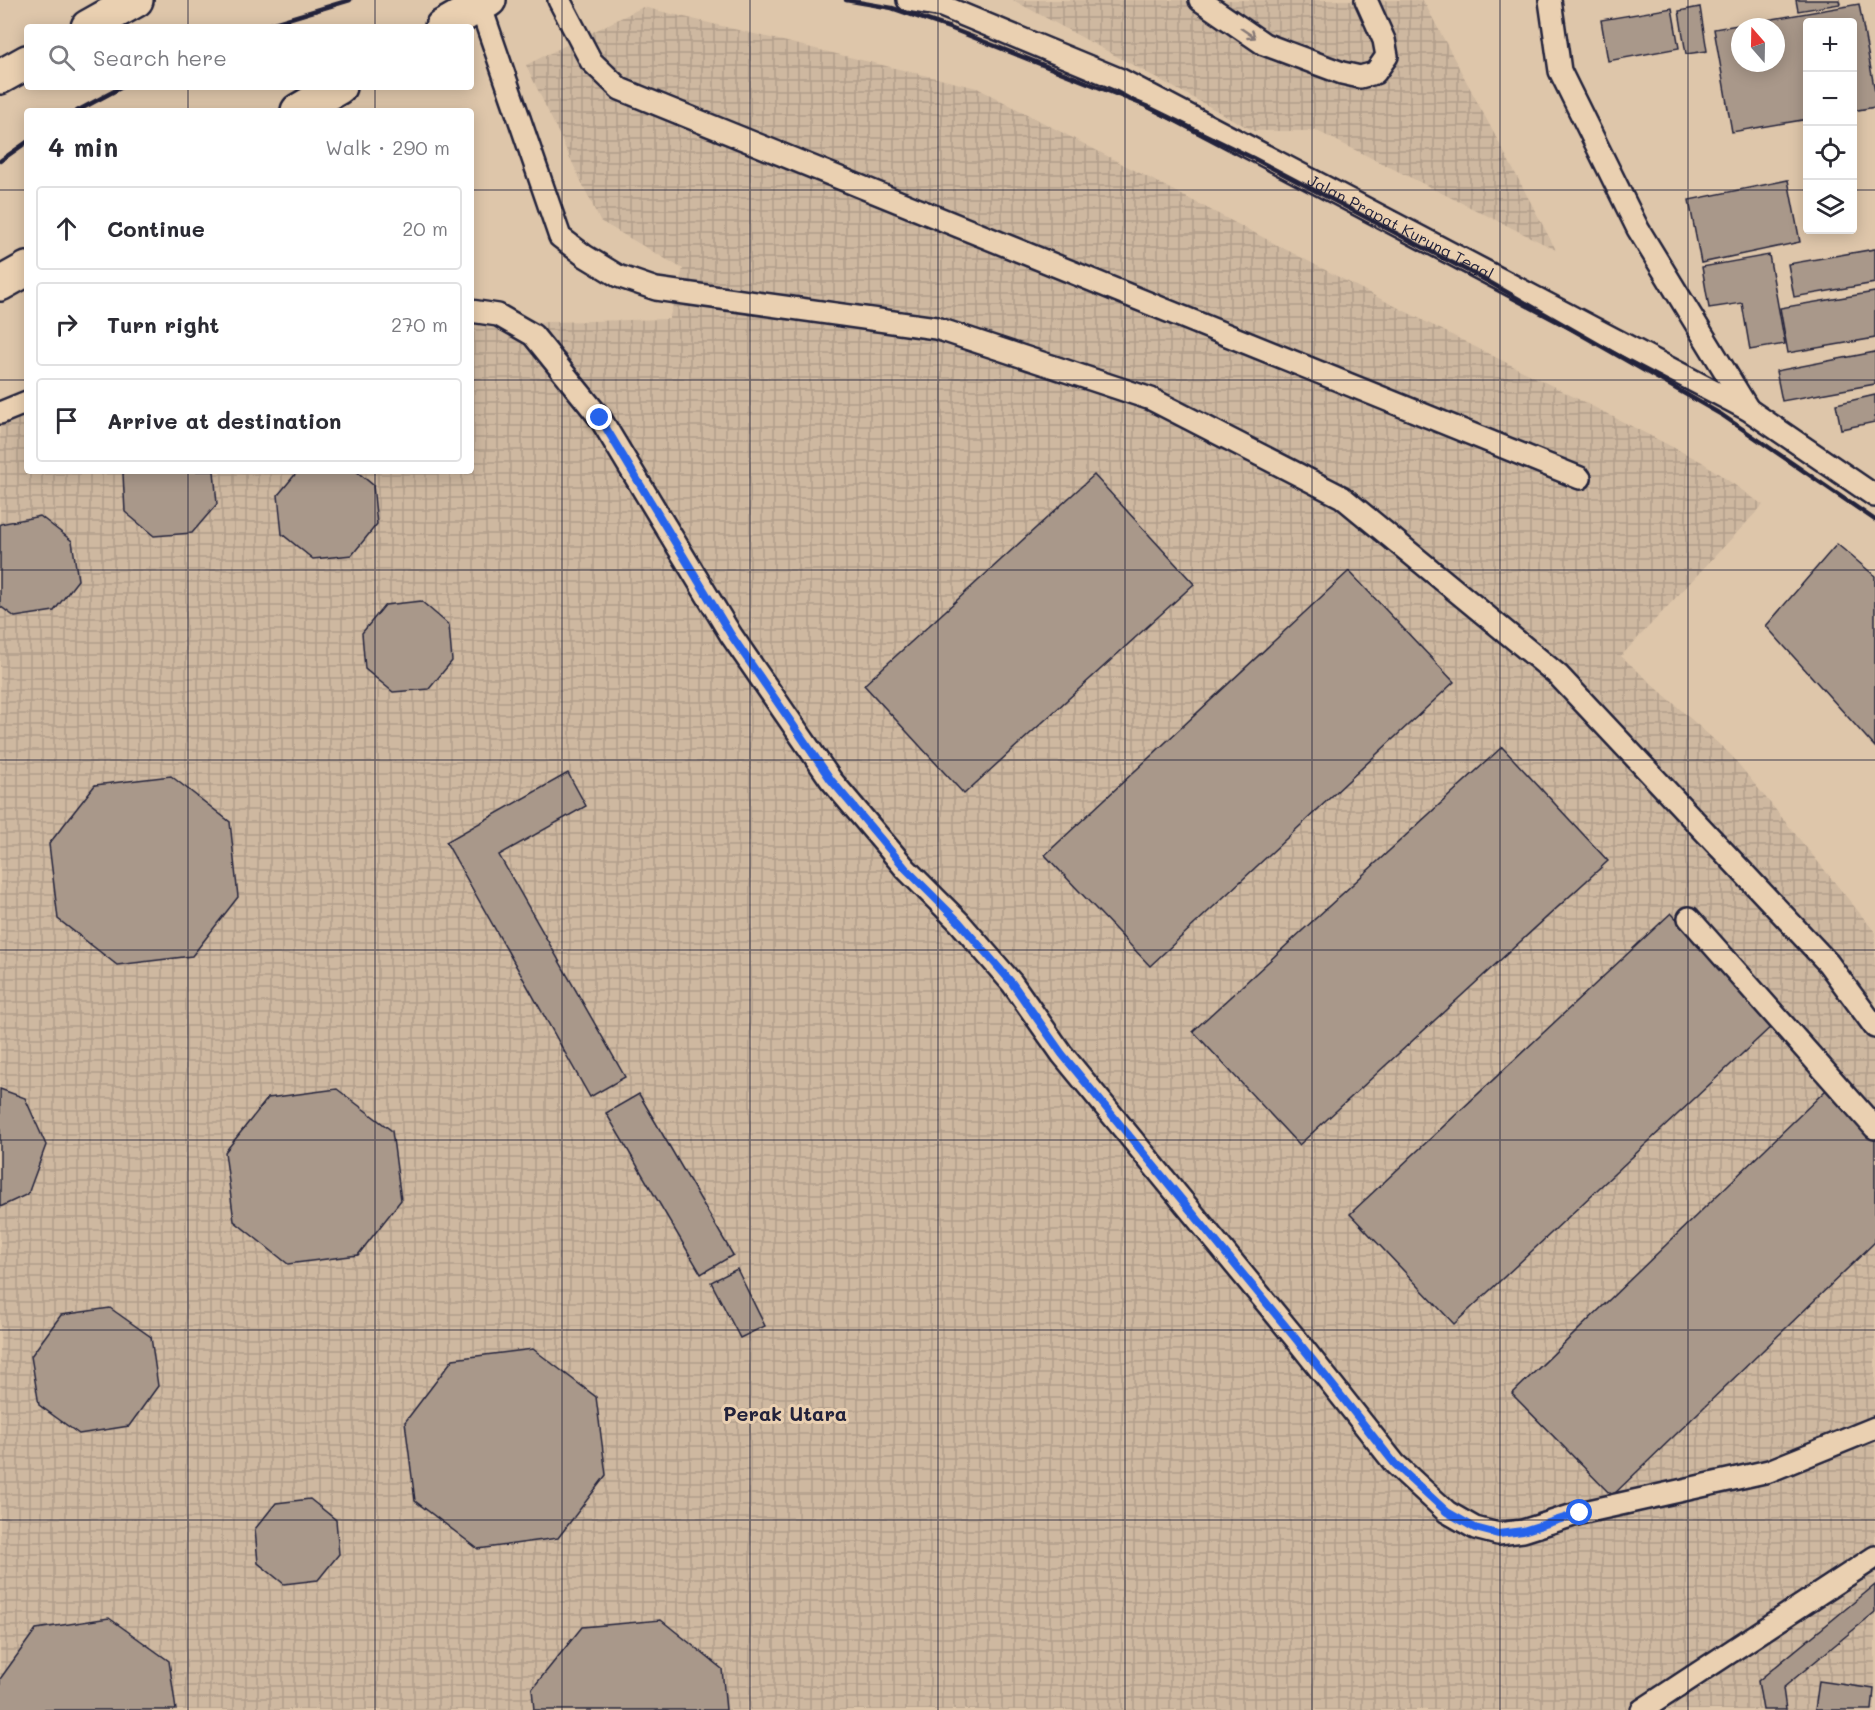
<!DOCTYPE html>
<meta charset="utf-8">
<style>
:root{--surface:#fff;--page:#f7f7f7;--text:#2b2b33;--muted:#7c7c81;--line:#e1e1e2}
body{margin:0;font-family:Mali,sans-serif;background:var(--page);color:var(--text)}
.controls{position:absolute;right:18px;top:18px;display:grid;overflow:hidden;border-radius:6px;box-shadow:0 3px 15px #0003}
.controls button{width:54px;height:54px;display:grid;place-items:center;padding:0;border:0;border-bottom:2px solid var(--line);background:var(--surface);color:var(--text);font:30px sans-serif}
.compass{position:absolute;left:1731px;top:18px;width:54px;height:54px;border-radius:50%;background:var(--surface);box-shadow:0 3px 15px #0003;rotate:340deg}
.stop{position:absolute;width:18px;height:18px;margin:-14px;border:4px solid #2563eb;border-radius:50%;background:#fff}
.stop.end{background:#2563eb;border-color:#fff;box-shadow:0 2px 6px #0008}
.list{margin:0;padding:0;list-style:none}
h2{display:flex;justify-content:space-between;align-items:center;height:78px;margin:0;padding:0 24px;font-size:26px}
h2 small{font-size:20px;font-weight:400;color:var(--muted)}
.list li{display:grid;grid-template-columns:39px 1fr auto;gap:18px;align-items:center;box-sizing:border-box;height:84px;margin:0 12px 12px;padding:0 12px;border:2px solid var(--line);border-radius:6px}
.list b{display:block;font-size:22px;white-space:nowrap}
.list em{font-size:20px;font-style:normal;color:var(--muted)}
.icon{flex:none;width:33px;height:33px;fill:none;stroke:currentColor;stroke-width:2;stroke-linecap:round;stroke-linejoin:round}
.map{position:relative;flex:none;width:1875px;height:1710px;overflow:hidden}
.search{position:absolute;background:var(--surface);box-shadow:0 3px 15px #0003;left:24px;top:24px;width:450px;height:66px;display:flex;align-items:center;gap:15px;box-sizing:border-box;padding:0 21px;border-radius:6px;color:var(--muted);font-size:22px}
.panel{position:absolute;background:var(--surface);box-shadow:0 3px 15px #0003;left:24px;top:108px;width:450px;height:366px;border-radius:6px}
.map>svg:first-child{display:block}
</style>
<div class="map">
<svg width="1875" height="1710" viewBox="0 0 1875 1710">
<defs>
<pattern id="industrial-grid" width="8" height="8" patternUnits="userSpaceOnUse" patternTransform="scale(1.5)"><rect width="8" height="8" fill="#ceb8a0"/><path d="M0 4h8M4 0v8" fill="none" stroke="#b19e8b"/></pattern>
</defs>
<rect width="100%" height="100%" fill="#dec6aa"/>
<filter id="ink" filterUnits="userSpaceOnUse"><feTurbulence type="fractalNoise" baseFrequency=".0167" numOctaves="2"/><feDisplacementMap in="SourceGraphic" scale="12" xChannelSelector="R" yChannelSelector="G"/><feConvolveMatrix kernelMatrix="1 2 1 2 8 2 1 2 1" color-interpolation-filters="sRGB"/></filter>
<g filter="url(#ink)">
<!-- industrial -->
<g fill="url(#industrial-grid)">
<path d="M1013,0h410l133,250 -239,-119h-63z"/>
<path d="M643,7l334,81 398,208 327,166 61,43 -142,151 110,99 144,177v778h-1875v-1308l27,-9v78h444v-147l198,-5 14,-50 -83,-48 -74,-156z"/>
</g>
<!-- building -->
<g fill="#a9988a" stroke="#22223b" stroke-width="1.5" fill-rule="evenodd">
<path d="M1796,0h43l1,4 -42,7z"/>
<path d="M1859,4l16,88v15l-23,4v-89h-44v97l-76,13 -18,-103zM1740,27h36v36h-36z"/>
<path d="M1700,7l7,44 -21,3 -7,-43z"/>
<path d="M1672,8l7,40 -71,13 -7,-41z"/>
<path d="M1788,180l12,62 -99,21 -12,-63z"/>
<path d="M1875,249v34l-81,14 -6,-33z"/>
<path d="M1769,255l16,89 -35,6 -8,-47 -33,5 -7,-41z"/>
<path d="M1875,292v46l-87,15 -8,-45z"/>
<path d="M1875,352v32l-93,17 -6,-30z"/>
<path d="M1875,395v27l-34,7 -5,-25z"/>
<path d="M125,471h89l3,33 -25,29 -38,3 -29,-24 -2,-38z"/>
<path d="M298,471h58l17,14 4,39 -25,31 -39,4 -31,-25 -4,-39z"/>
<path d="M1094,475l100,109 -230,210 -100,-109z"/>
<path d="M40,516l32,25 6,39 -24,31 -39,6 -15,-11v-82z"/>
<path d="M1837,544l38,32v171l-109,-121z"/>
<path d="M1349,571l105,111 -304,284 -105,-111z"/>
<path d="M421,601l28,24 3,36 -23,28 -36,3 -28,-23 -3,-36 23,-28z"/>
<path d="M1502,747l106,114 -309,284 -106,-114z"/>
<path d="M568,773l18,33 -87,49 126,222 -35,20 -144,-255z"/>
<path d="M171,776l59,46 8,75 -46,59 -75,9 -59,-46 -9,-75 46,-59z"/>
<path d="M1671,913l104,110 -321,301 -104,-110z"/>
<path d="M0,1089l25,9 21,47 -18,49 -28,13z"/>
<path d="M337,1089l55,42 9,69 -43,55 -70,9 -54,-43 -9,-69 43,-54z"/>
<path d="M1826,1090l49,50v102l-263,254 -100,-102z"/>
<path d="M639,1094l94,161 -32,19 -95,-161z"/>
<path d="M737,1269l28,57 -25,12 -29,-56z"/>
<path d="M110,1308l41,29 7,49 -29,40 -50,8 -40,-29 -8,-49 30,-41z"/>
<path d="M533,1349l63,48 10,78 -48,63 -80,11 -63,-48 -10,-79 48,-63z"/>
<path d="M310,1499l26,21 3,34 -21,26 -34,4 -26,-21 -3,-34 21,-26z"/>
<path d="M1875,1585v27l-92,76 3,22h-23l-5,-29z"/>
<path d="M109,1618l60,43 7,49h-176v-31l36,-50z"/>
<path d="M661,1620l61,49 4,41h-192l-2,-21 50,-62z"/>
<path d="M1819,1681l55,8 -2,21h-57z"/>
</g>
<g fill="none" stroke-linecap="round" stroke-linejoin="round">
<defs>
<g id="lane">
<path d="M559,0l32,61 29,28 960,389"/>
<path id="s1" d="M908,0l34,6 179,74 628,330 126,86"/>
<path d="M1200,0l64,44 78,29 18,4 15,-4 12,-17 -3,-16 -18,-40"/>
<path d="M1550,0l10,71 78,158 110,180"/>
<path d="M480,5l80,232 25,19 33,20 38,13 280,39 215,71 191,98 216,178 270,288 47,64"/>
<path d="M471,311l27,4 35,20 67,83 131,217 100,145 75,89 53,53 53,61 50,71 234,285 99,125 52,48 28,16 23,6 25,-3 57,-18 189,-42 106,-43"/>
<path d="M0,413l27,-11"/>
<path d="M1689,918l186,210"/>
<path d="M1642,1710l233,-153"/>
</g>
<g id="secondary">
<path d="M88,27l48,-27"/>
<path d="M442,27l47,-27"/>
<path d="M0,77l27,-15"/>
<path d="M298,111l41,-24"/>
<path d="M0,284l27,-15"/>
</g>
</defs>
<!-- lane casing -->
<use href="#lane" stroke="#22223b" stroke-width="26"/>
<!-- secondary casing -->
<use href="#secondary" stroke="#22223b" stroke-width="38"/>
<!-- lane -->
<use href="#lane" stroke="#ead0b1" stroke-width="21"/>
<!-- secondary -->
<use href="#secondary" stroke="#ead0b1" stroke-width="33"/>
<!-- rail -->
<g stroke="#22223b" stroke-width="4.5">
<path d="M846,0l46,8 58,20 196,78 107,52 238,125 231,132 153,105"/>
<path d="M261,27l89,-27"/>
<path d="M77,111l45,-24"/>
<path d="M0,161l27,-19"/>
</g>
</g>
<!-- one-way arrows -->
<defs><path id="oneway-shaft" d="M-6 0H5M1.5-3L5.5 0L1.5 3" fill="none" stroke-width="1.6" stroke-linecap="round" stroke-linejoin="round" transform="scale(1.5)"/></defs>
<use stroke="#867976" href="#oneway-shaft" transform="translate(1248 33) rotate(34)"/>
</g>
<g fill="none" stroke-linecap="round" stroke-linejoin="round" filter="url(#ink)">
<!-- route -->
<path stroke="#2563eb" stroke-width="8" d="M600,418l131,217 100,145 75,89 53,53 53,61 50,71 234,285 99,125 52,48 28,16 23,6 25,-3 57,-18"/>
</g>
<!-- grid -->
<path fill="none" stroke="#22223b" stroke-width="1.5" stroke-opacity="0.55" d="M188,0v27M375,0v27M562,0v1710M750,0v1710M938,0v1710M1125,0v1710M1312,0v1710M1500,0v1710M1688,0v1710M188,87v24M375,87v24M0,190h27M471,190h1337M1852,190h23M0,380h27M471,380h1404M188,471v1239M375,471v1239M0,570h1875M0,760h1875M0,950h1875M0,1140h1875M0,1330h1875M0,1520h1875"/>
<g text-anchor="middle" stroke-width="6" stroke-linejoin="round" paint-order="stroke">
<!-- street labels -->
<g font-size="16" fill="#22223b" stroke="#ead0b1">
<text dy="6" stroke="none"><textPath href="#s1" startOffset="544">Jalan Prapat Kurung Tegal</textPath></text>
</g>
<!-- quarter labels -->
<g font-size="20" font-weight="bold" fill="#22223b" stroke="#ead0b1">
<text x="785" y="1421">Perak Utara</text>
</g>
</g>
</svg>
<div class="controls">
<button>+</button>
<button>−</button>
<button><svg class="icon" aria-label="locate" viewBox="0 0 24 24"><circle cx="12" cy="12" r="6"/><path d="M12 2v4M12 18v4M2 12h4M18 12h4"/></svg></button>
<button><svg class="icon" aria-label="layers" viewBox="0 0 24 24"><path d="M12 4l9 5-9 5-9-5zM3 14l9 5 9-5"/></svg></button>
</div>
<svg class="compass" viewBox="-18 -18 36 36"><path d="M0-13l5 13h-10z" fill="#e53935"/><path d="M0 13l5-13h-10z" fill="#7c7c81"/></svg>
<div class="stop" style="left:1580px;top:1513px"></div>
<div class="stop end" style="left:600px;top:418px"></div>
<div class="search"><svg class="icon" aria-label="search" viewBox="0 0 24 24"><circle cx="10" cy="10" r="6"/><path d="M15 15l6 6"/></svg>Search here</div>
<section class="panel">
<h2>4 min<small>Walk · 290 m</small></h2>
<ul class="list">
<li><svg class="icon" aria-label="ahead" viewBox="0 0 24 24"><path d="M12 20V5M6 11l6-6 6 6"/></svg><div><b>Continue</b></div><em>20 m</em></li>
<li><svg class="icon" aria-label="right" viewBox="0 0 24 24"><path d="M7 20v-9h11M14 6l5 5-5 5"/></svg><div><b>Turn right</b></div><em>270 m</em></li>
<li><svg class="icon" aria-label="arrive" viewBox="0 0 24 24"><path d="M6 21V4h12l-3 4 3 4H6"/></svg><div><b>Arrive at destination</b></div></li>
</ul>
</section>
</div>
